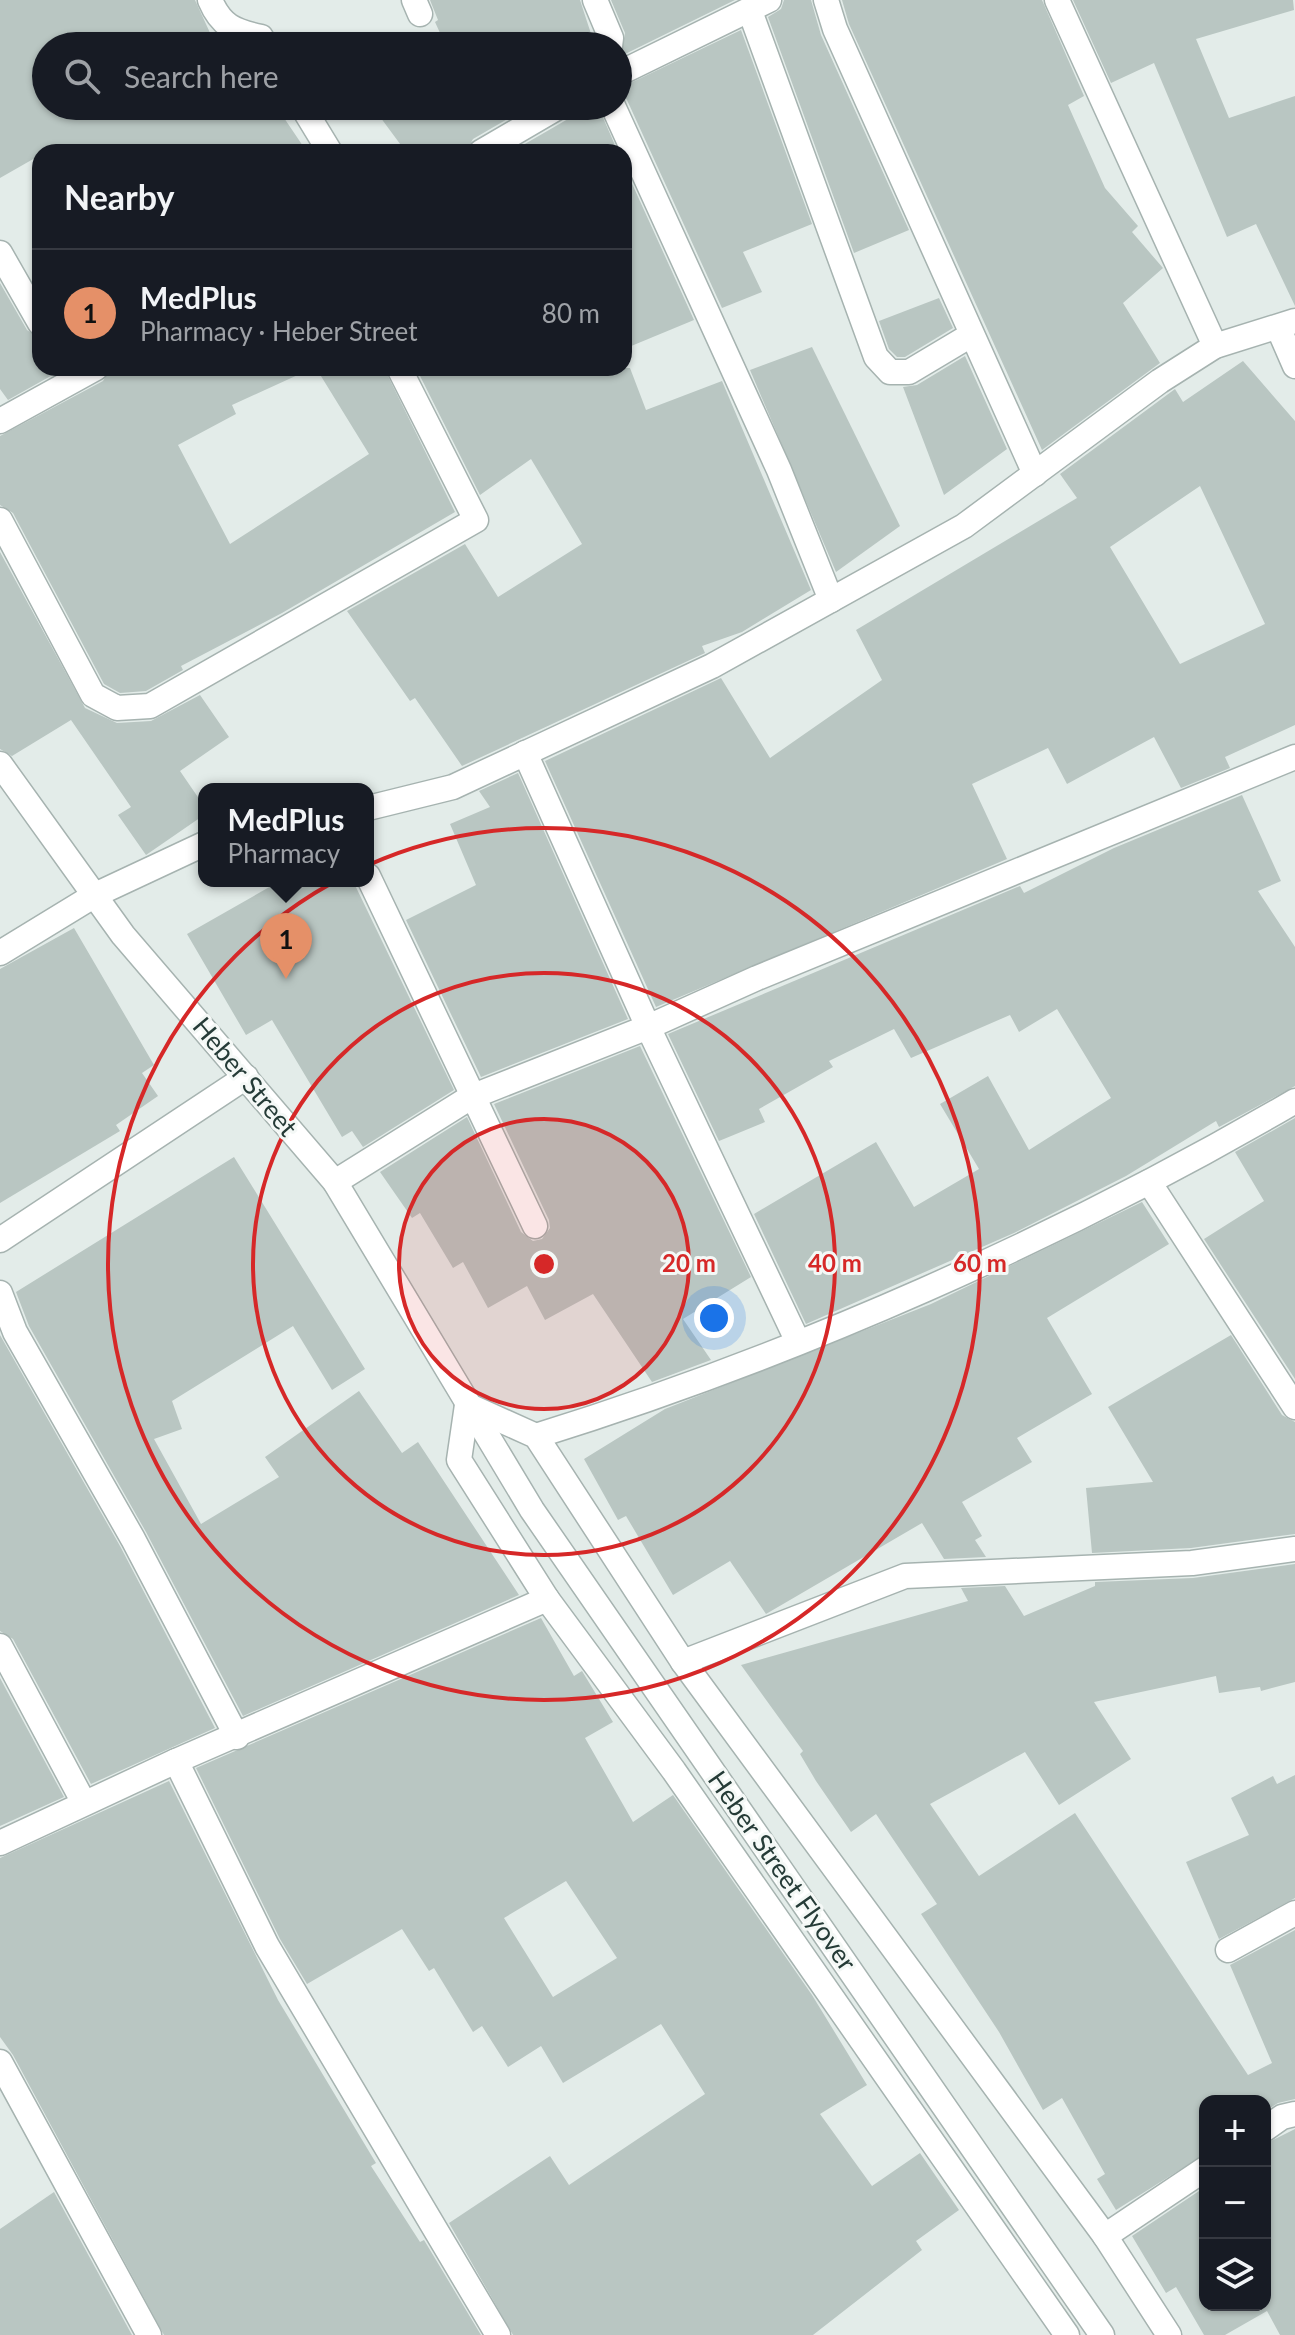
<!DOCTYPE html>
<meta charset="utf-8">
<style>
:root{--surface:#171b24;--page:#242831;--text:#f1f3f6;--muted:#9ea1a6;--line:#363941;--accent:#e59068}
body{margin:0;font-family:Lato,sans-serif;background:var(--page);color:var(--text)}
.controls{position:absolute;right:24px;bottom:24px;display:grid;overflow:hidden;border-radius:16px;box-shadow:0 2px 6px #0004}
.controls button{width:72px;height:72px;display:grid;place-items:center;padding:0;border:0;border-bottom:2px solid var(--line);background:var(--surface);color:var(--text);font:40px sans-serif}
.you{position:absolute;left:714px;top:1318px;width:28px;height:28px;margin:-20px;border:6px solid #fff;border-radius:50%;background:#1a73e8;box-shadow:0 0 0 12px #1a73e833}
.badge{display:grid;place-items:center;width:52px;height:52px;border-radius:50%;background:var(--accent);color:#111;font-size:26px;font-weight:700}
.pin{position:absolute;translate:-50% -66px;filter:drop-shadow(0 2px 4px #0008)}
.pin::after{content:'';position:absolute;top:42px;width:28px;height:24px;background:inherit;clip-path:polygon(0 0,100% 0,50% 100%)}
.popup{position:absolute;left:198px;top:783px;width:176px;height:104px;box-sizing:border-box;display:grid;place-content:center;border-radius:16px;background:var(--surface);filter:drop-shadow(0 2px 6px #0005);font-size:26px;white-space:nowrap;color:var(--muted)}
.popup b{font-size:30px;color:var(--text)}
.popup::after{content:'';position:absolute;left:50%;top:100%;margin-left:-16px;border:16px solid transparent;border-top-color:var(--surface)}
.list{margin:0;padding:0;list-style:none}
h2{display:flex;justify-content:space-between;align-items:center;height:104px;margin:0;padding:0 32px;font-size:34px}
h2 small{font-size:26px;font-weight:400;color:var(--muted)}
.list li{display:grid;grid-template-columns:52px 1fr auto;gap:24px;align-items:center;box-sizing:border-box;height:128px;padding:0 32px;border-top:2px solid var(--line)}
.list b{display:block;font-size:30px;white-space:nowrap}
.list p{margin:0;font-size:26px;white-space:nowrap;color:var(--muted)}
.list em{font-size:26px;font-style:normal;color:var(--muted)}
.icon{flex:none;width:44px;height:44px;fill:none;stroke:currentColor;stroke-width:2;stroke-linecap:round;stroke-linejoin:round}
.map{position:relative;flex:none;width:1295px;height:2335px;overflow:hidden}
.search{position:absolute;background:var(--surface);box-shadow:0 2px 6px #0004;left:32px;top:32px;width:600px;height:88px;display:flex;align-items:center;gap:20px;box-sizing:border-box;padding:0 28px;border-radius:44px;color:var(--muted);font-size:30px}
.panel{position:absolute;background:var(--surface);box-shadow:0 2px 6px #0004;left:32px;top:144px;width:600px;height:232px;border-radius:24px}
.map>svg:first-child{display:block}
</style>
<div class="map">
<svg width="1295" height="2335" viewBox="0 0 1295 2335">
<rect width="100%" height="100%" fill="#e3ece9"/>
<!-- building -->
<g fill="#b9c6c2" fill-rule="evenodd">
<path d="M0,0h195l21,46h-170v60h230l31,46h-247l-4,-6 -56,32z"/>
<path d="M430,0h150l15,46h-149l-11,-24 3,-2z"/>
<path d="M611,0h124l-114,56 4,-23z"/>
<path d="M784,0h27l10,35 88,195 -55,23 -86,-236 13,-8z"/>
<path d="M842,0h200l42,96 -16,9 37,83 33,38 -6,6 31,36 -40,35 37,60 -118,87 -193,-426z"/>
<path d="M1073,0h220l1,10 -98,29 33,79 66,-22v210l-39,-82 -29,13 -73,-174 -43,20z"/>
<path d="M741,30l71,194 -69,28 19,40 -40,16 -95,-208 -9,-11z"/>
<path d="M372,106h158l-57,33 -7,13h-60z"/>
<path d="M575,106h23l20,46h-107l57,-33z"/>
<path d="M624,166l70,154 -70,29z"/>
<path d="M0,283l27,47 13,9v29h25l-57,32 -8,-11z"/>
<path d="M939,298l14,30 -48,29h-8l-8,-8 -10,-28z"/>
<path d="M812,347l88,179 -64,46 -86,-202z"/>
<path d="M965,356l42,93 -63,46 -41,-108 14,-2z"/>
<path d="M1243,361l52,60v304l-70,32 5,11 -49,20 -27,-51 -87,47 -19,-36 -76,36 35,75 -351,148 -111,-246 176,-83 49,80 112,-78 -26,-50 221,-132 -17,-24 115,-85 8,13zM1200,486l65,138 -85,40 -70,-117z"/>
<path d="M111,368h202l-81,37 4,9 -58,31 52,99 139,-90 -53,-86h68l71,144 -173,101 -101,53 2,4 -37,21 -26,2 -16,-9 -91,-171 -13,-8v-69l103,-55z"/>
<path d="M416,368h214l16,42 76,-29 89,209 -69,42 -40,14 3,7 -243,113 -47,-68 -5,3 -63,-90 118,-67 33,53 84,-53 -51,-85 -51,36z"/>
<path d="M0,552l85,156 32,15 34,-2 49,-26 29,42 -49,34 24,35v9l-58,40 -28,-40 13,-8 -60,-87 -59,36 -12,-7z"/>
<path d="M518,773l110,246 -147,58 -75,-157 70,-35 -26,-61 40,-17 -11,-16z"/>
<path d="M1242,795l39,86 -23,10 37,56v139l-76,41 -3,-6 -90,55 -112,57 -208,91 -52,-110 122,-72 38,65 65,-38 -39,-65 48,-28 41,74 82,-52 -54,-89 -38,23 -9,-17 -99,43 -17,-29 -65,32 4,6 -74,42 6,13 -46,19 -51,-107 352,-148 4,7 90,-45z"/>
<path d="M280,881h73l101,209 -91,57 -11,-16 -10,6 -70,-117 -26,15 -59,-101z"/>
<path d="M74,928l80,137 -12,8 16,23 -42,29 4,6 -120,72v-234z"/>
<path d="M640,1046l111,231 -68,42 28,41 -59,22 -59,-88 -48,26 -18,-34 -39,22 -25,-46 -10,6 -33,-55 -8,5 -32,-46 87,-55 54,115 12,9 9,-2 8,-11 -1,-8 -55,-116z"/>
<path d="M1295,1118v261l-91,-140 60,-38 -29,-49z"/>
<path d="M234,1157l131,212 -33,21 -39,-64 -121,75 10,28 -28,10 47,85 78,-47 -14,-20 94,-66 43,62 16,-11 101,153 -276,121 -97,-184 -117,-206 -13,-34z"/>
<path d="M1142,1202l27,42 -122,74 45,76 -75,44 15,24 -70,40 20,34 -7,4 11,17 -42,2 -22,-36 -156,91 -36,-53 -57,34 -47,-79 -8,4 -34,-61 81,-50 266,-105z"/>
<path d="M0,1335l120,211 95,182 -124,56 -78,-145 -13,-8z"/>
<path d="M1231,1335l51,80 13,7v112l-104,14 -99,5 -6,-65 67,-6 -45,-75z"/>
<path d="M1295,1564v118l-34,9 -1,-4 -41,6 -3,-17 -122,26 37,57 -72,46 -34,-53 -95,52 49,72 96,-63 173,262 24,-12 -42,-98 65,-35v169l-17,4 -13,8v-10h-60v53l-89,56 -19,-31 8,-5 -43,-76 -19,12 -44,-78 -78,-118 16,-10 -61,-90 -25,18 -35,-51 -16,-27 3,-3 -62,-86 227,-64 -7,-13 44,-2 19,30 71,-30v-4l98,-4z"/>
<path d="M541,1618l33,58 8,-5 31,51 -28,16 48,84 40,-27 139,200 55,90 -47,29 52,72 48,-33 39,57 -43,31 6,9 -109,85h-300l-64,-112 101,-67 19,29 136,-91 -44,-70 -98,59 -22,-37 -33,21 -26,-41 -9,6 -39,-64 -5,3 -27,-42 -95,55 -27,-45 -84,-171zM566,1881l51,77 -64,39 -49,-79z"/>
<path d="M0,1678l64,119 -64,29z"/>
<path d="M1295,1775v123l-76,41 -33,-77 63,-27 -18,-37 42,-22 4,8z"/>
<path d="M169,1781l109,219 98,163 -5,3 49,76 4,-2 57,95h-317l-151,-280 -13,-18v-179z"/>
<path d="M1295,2129v206h-15l-13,-24 -42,24h-21l-28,-48 -10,6 -34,-57 73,-49v118h60v-161z"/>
<path d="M54,2192l78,143h-132v-106z"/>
</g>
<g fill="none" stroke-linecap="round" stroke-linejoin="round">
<defs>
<g id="minor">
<path d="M210,0c11,26 24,31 51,37l5,9"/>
<path d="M414,0l6,14"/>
<path d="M595,0l16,38 -1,8"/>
<path d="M826,0l9,29 200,445"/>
<path d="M1057,0l158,346"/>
<path d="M750,11l126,346 14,15h19l62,-37"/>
<path d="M618,74l151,-74"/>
<path d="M302,106l28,46"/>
<path d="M613,106l166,364 52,130"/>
<path d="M481,152l79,-46"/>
<path d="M0,253l40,70"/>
<path d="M1278,327l17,39"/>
<path d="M0,421l96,-53"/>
<path d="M0,520l93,175 24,13 33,-2 326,-186 -77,-152"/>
<path d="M525,753l123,274 150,315"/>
<path d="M0,764l123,171 212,247 197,328 570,825"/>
<path d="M368,808l85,-21 259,-121 252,-140 196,-145 55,-35 80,-25"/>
<path d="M368,876l167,350"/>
<path d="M0,953l95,-58 109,-51"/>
<path d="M335,1182l136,-85 177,-70 109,-49 538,-221"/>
<path d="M1149,1182l146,225"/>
<path d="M0,1240l246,-163"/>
<path d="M0,1293l15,39 118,207 104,198"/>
<path d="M467,1405l69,31 147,226 422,574 64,99"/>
<path d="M467,1405l-8,55 88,139 127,172 393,564"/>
<path d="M536,1436c258,-80 525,-198 759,-335"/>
<path d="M0,1646l84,157"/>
<path d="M683,1662l222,-86 287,-13 103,-14"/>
<path d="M176,1761l91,185 231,389"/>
<path d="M0,1843l176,-82 371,-162"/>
<path d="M1228,1950l67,-37"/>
<path d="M0,2062l149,273"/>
<path d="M1265,2129l17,-12 13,-3"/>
<path d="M1105,2236l100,-67"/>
</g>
</defs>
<!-- minor casing -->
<use href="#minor" stroke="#a6b3b0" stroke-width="27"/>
<!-- minor -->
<use href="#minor" stroke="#fff" stroke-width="24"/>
</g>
<!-- distance rings -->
<circle cx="544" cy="1264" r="145" fill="#d62828" fill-opacity=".12"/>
<g fill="none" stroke="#d62828" stroke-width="4">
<circle cx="544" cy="1264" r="145"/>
<circle cx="544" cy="1264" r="291"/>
<circle cx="544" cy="1264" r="436"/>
</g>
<g text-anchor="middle" stroke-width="6" stroke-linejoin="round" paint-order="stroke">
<!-- street labels -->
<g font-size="26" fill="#253b37" stroke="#f4f8f6">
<text transform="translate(245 1077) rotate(50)" y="9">Heber Street</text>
<text transform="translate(782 1871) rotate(55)" y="9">Heber Street Flyover</text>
</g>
</g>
<circle cx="544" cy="1264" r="12" fill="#d62828" stroke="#f4f8f6" stroke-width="4"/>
<g font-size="24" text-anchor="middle" font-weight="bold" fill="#d62828" stroke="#f4f8f6" stroke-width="6" stroke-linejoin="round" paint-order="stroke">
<text x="689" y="1272">20 m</text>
<text x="835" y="1272">40 m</text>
<text x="980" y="1272">60 m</text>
</g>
</svg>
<div class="controls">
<button>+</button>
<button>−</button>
<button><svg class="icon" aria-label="layers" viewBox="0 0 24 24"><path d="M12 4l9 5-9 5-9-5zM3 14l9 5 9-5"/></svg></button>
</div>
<div class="you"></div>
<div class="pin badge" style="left:286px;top:979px">1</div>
<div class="popup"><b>MedPlus</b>Pharmacy</div>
<div class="search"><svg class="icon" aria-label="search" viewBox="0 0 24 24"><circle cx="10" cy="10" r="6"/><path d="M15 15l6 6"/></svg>Search here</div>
<section class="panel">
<h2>Nearby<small></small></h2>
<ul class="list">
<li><span class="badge">1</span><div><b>MedPlus</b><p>Pharmacy · Heber Street</p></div><em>80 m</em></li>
</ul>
</section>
</div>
